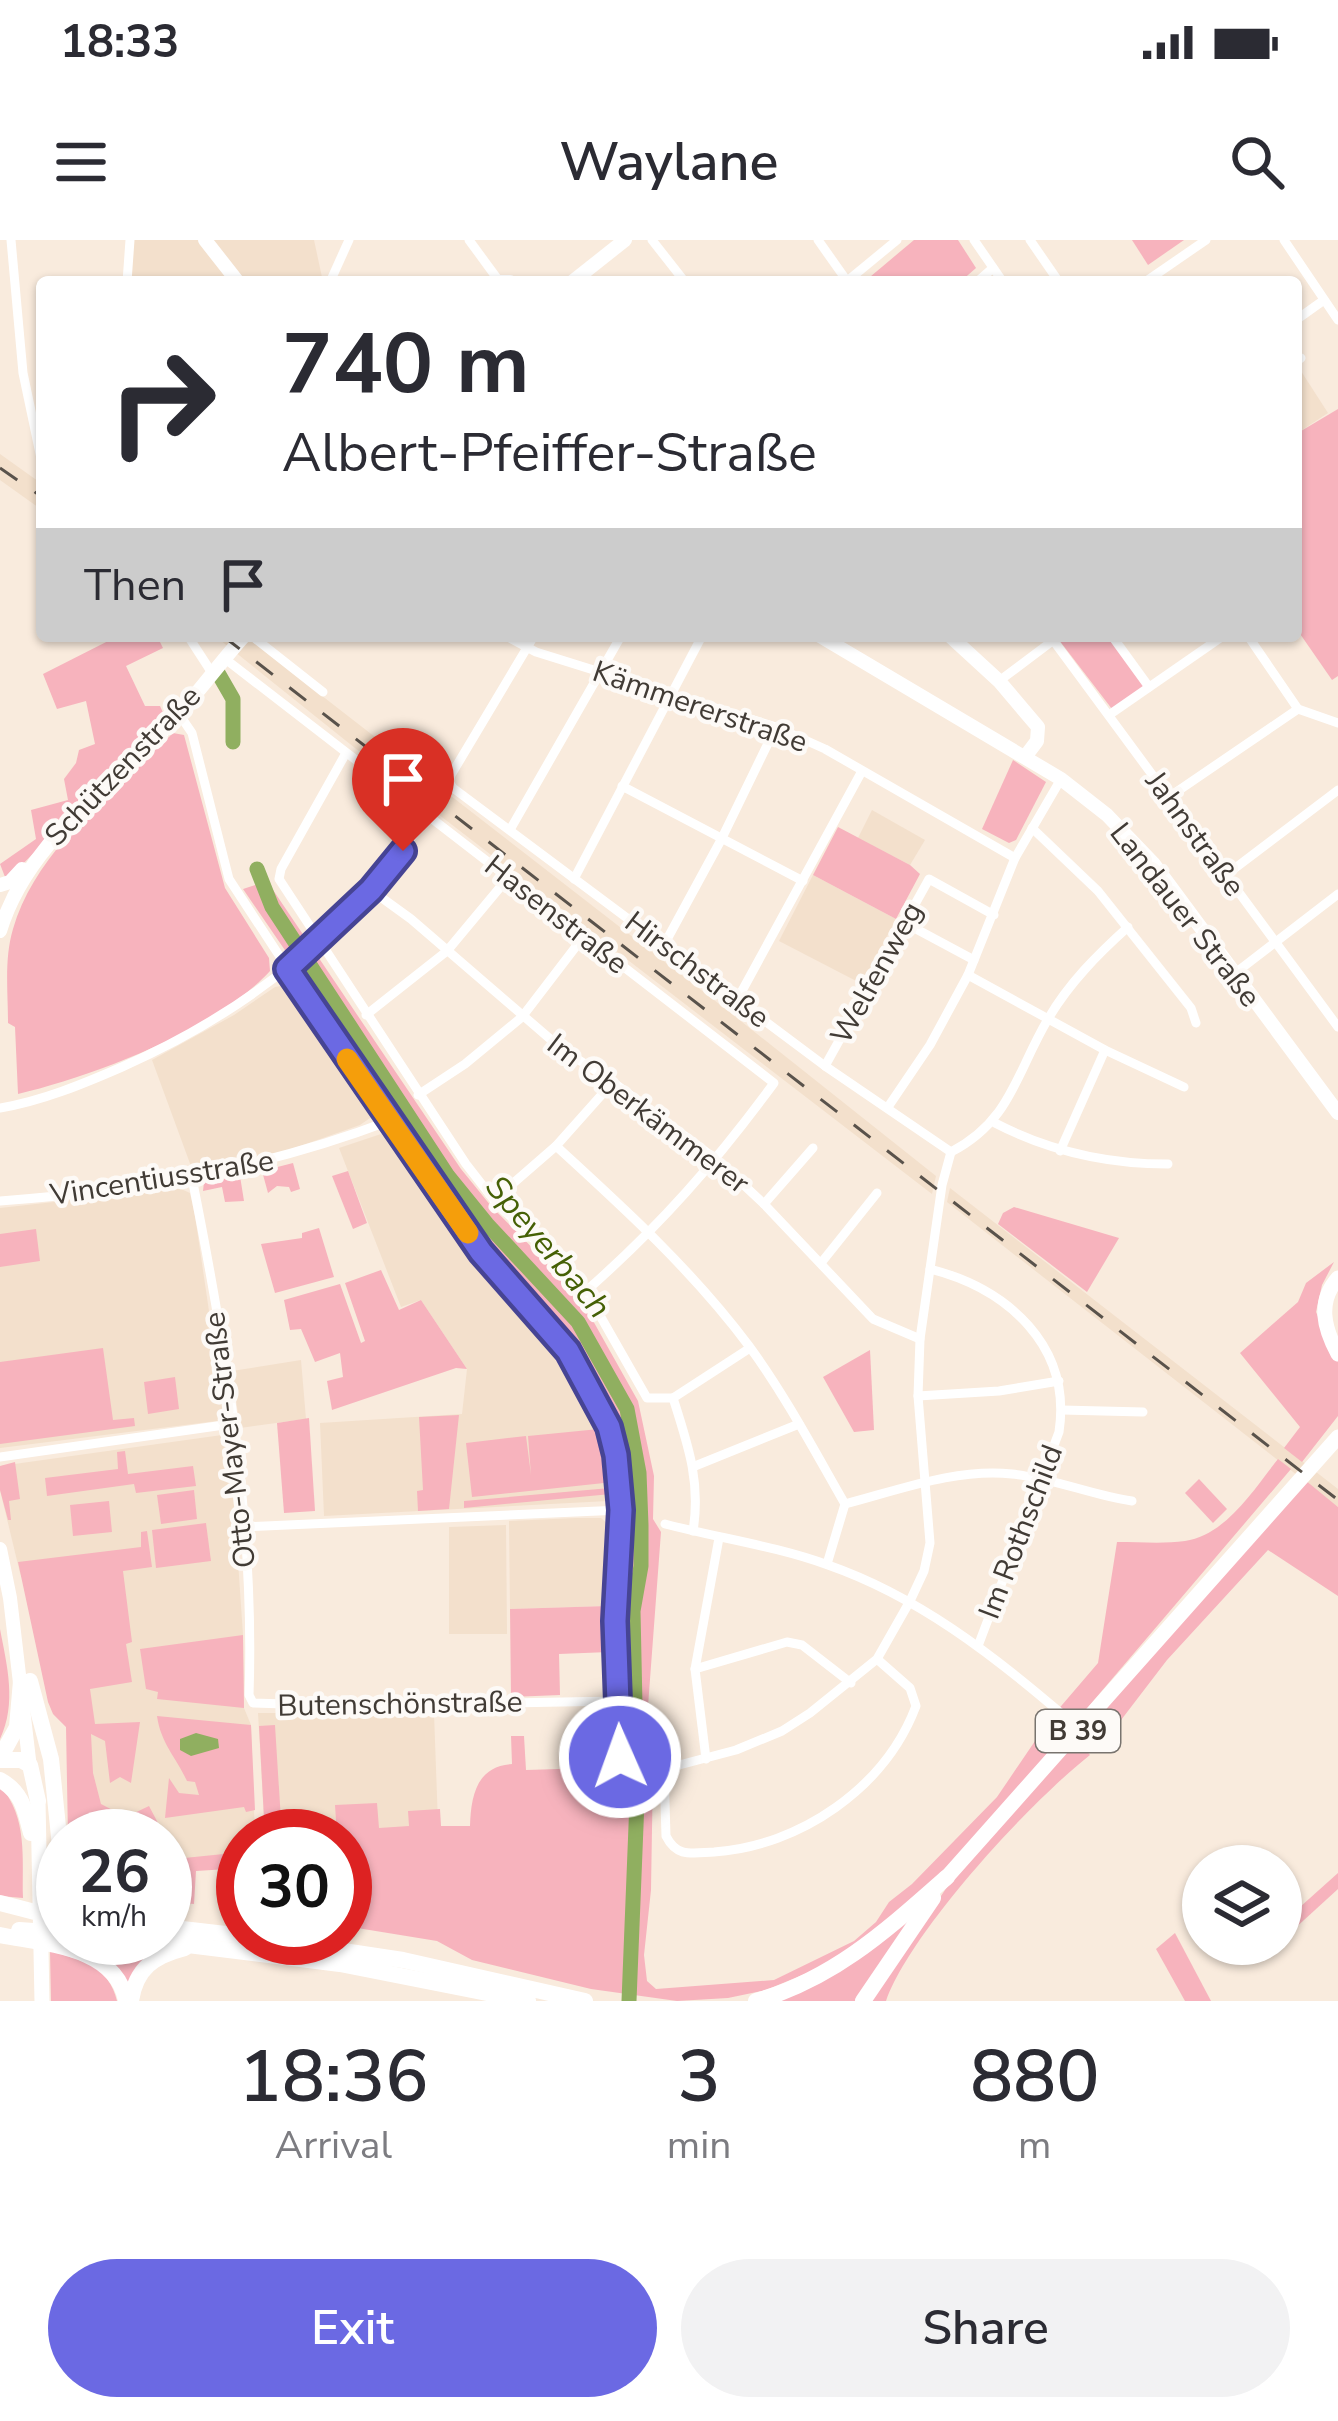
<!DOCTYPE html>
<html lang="en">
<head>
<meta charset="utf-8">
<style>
  body { margin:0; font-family:"Nunito Sans",sans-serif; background:#f2f2f3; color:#2b2b33; height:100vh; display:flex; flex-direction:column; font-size:45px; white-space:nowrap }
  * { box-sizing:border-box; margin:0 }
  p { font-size:39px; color:#7c7c81 }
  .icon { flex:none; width:66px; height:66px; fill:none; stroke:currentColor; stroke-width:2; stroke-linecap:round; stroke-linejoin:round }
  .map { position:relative; height:1761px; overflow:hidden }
  .drawer { display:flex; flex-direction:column; background:#fff; flex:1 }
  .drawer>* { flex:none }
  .top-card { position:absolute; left:36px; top:36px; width:1266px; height:366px; border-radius:12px; box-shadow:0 3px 9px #0004; background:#fff; color:#2b2b33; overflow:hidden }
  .tools { position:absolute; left:1182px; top:1605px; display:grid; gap:24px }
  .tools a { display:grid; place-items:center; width:120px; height:120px; border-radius:50%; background:#fff; box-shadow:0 3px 9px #0004; font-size:60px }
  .speed { position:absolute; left:36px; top:1569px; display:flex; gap:24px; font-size:60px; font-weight:700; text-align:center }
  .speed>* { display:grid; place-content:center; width:156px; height:156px; border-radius:50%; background:#fff; box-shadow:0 3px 9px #0004; line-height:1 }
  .speed small { font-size:30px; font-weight:400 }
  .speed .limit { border:18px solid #d22; background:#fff; color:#111 }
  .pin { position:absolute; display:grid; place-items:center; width:102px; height:102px; color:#fff; margin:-123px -51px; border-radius:50% 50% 50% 0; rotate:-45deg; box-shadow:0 0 12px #0007 }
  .pin .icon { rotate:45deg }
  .me { position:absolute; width:132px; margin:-66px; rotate:358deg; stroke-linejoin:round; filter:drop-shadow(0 0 9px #0008) }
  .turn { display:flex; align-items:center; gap:42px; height:252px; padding:0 48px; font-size:54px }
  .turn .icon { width:156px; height:156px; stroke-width:2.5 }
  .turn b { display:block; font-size:84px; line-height:102px }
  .then { display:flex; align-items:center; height:114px; padding:0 48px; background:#0003; gap:24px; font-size:45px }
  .eta { display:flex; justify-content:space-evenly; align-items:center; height:204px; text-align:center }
  .eta b { font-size:72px; font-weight:600; line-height:84px }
  .primary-button { display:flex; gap:24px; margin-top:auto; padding:24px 48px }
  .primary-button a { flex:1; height:138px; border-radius:72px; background:#6b69e3; color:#fff; font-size:48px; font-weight:600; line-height:138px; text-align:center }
  .primary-button a+a { background:#f2f2f3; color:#2b2b33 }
  .status { display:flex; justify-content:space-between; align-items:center; height:84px; padding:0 60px; background:#fff; direction:ltr }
  .status svg { height:33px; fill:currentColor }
  header { display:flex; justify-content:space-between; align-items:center; height:156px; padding:0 48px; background:#fff; font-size:54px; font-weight:600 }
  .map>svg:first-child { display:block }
</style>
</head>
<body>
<div class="status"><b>18:33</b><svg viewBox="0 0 49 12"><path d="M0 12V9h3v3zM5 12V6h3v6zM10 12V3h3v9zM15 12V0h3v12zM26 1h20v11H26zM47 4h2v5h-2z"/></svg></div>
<header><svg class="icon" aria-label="menu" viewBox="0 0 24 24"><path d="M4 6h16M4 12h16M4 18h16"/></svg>Waylane<svg class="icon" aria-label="search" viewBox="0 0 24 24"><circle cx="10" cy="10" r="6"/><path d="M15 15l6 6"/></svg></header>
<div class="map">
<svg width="1338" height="1761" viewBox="0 0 1338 1761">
  <rect width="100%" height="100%" fill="#f9ebdd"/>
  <g fill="#f3e0cc">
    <path d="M131,0H314L323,42H128Z"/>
    <path d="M1299,128L1328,173L1296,194V130Z"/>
    <path d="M0,214L42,244V270L0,240Z"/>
    <path d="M215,396H245L250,400L732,774L936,936L932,954L425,564Z"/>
    <path d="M872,570L925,600L910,625L858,598Z"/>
    <path d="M813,635L896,679L862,744L779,701Z"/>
    <path d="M287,745L354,841L373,876L360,885L283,912L192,929L152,820L234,775L275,747Z"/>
    <path d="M387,892L484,1030L578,1138L603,1195L614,1256L608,1261L324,1276L320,1183L462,1174L467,1129L421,1060L401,1067L339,908Z"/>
    <path d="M179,948L190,953L195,976L225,1180L0,1208V968Z"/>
    <path d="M950,948L1338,1249V1267L947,962Z"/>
    <path d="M301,1120L306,1179L240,1188L232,1131Z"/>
    <path d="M222,1195L230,1203L243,1395L244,1468L251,1485L255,1596H243V1620L165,1624V1596H75L69,1458L20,1333L0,1250V1226Z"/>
    <path d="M576,1278H601L612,1288L607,1366L510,1369L509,1281Z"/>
    <path d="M506,1285L507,1394H449V1287Z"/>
    <path d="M258,1473H434L438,1583L398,1608L345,1596H265Z"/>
  </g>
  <g fill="#f7b3bd">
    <path d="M914,0H958L976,28L960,42H864Z"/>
    <path d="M1132,0H1184L1148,25Z"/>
    <path d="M1338,169V436L1332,440L1296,388V194Z"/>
    <path d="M118,396H157L163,408L126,426L145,466H160L166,479L9,638L5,637L0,624L36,599L31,570L68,560L64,539L76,523L79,510L95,504L86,461L57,469L43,434Z"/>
    <path d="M1064,396H1108L1145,447L1112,469L1059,400Z"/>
    <path d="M173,493L184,495L225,648L269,718L270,731C216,790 94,836 18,854L15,787L8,783C8,752 4,719 13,689C36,609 116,549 173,493Z"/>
    <path d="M1013,520L1046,542L1016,600L1009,603L982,589Z"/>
    <path d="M838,587L910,625L920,634L896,679L813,635Z"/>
    <path d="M267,641L461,929L491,966L578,1054L638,1161L654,1236L653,1279L661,1292L648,1466L653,1529L651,1650L644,1715L647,1741L656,1749L774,1740L854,1701L876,1682L889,1662L912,1644L997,1557L1050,1479L1098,1423L1117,1302C1140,1302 1164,1304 1185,1301C1226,1295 1254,1249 1278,1219L1291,1229L985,1588L910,1664L829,1724L766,1750L728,1758L677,1761L591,1749L472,1720L437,1701L345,1686V1596H337L335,1565L377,1563L379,1588L409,1586L408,1571L440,1569L441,1586H470C471,1557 476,1526 512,1524L511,1496H524L526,1530L590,1528L591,1489L625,1488L623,1376L628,1298L620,1199L603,1161L568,1105L469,984L325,770L328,767L319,753L315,754L243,649Z"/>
    <path d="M293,923L300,949L291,952L289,947L277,946L268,953L262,931Z"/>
    <path d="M348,931L367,983L353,989L332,936Z"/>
    <path d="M240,936L244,961L225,962L222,947L203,951L204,942Z"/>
    <path d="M1014,967L1119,998L1087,1052L998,984L1003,973Z"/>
    <path d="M319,988L334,1037L275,1053L261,1004L302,998V993Z"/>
    <path d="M36,989L40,1021L0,1027V994Z"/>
    <path d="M1334,1022L1322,1045L1316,1072L1338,1121V1176L1302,1222L1284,1208L1300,1187L1240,1113L1298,1062L1306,1043Z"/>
    <path d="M381,1030L399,1070L421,1060L467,1129L456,1128L332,1170L327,1141L343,1137L340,1113L315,1122L301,1089L290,1090L284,1060L340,1044L361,1103L365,1101L345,1043Z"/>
    <path d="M103,1108L113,1180L134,1178L135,1186L0,1204V1122Z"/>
    <path d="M870,1110L874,1190L854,1192L823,1137Z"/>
    <path d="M175,1137L179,1169L148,1174L144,1142Z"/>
    <path d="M459,1175L449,1269L418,1271L417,1251L423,1250L419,1177Z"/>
    <path d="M309,1178L315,1271L284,1273L277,1183Z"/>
    <path d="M599,1189L604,1243L472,1257L466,1203L526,1196L531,1235L528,1196Z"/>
    <path d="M125,1211L128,1234L193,1226L196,1246L136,1253L134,1244L47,1256L45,1238L118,1229L117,1212Z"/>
    <path d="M15,1222L20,1259L9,1261L11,1280H8L0,1250V1226Z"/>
    <path d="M1199,1239L1227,1269L1213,1283L1185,1253Z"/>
    <path d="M1305,1240L1338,1267V1356L1268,1310L1167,1420L1105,1501L1089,1485Z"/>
    <path d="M610,1248L611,1254L464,1268V1261Z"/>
    <path d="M194,1250L197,1279L161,1284L157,1255Z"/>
    <path d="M109,1261L112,1292L73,1296L70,1265Z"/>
    <path d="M206,1283L211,1321L156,1328L152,1290Z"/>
    <path d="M147,1291L152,1327L123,1331L132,1402L126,1404L132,1442L90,1449L95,1484L140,1482L131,1543L120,1537L110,1543L105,1501L91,1494L93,1533L101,1564L126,1577L149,1566L158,1583L153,1585L154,1596H68L66,1487L53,1474L48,1462L18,1322L141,1307V1292Z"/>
    <path d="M607,1366L609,1412L559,1414L560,1455L511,1457L510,1369Z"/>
    <path d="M0,1389C7,1426 17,1463 0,1499Z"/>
    <path d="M243,1395L244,1468L157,1459L158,1452L146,1449L140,1409Z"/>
    <path d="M157,1476L251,1485L255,1570L246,1572L244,1567L165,1578L169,1538L179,1553L199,1555L195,1542L187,1541C176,1517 161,1504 157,1476Z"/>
    <path d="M275,1485L282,1596H265L259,1486Z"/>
    <path d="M1077,1500L1090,1515C1030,1562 911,1691 886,1761H871L953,1638Z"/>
    <path d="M0,1546C28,1577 22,1618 23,1658L0,1656Z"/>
    <path d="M243,1612V1628L196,1631L194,1664L165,1661V1620Z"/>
    <path d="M1338,1633V1649L1281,1701V1684Z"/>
    <path d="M911,1679L859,1761H769Z"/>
    <path d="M1175,1693L1211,1761H1185L1156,1709Z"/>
    <path d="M53,1698L169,1708L127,1747Z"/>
    <path d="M50,1711C82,1720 109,1726 117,1761H51Z"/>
  </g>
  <path fill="#90af60" d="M196,1493L218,1499L219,1508L191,1516L180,1510V1499Z"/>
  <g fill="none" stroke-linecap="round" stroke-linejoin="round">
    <g stroke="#90af60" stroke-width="15">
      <path d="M218,433L233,459V502"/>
      <path d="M257,629L272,667L448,936L487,984L578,1082L627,1169L639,1233L641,1285V1326L633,1371L637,1561L629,1761"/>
    </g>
    <g stroke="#fff" stroke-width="9">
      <path d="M11,0L23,133L42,223"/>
      <path d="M469,0L499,41"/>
      <path d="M652,0L685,42"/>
      <path d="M818,0L847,41"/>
      <path d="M974,0L1003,42"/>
      <path d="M1030,0L1059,42"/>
      <path d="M1284,0L1338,80"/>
      <path d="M127,42L130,0"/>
      <path d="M330,42L349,0"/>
      <path d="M846,42L897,0"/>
      <path d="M977,42L993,28"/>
      <path d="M1145,42L1206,0"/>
      <path d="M1296,80L1324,60"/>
      <path d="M1296,122L1301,118"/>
      <path d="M188,396L212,433"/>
      <path d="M252,396L323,452"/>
      <path d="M506,396L536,412L776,487L825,509L1015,618"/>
      <path d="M534,396L451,535L449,542L453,548L825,826L951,912"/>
      <path d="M1112,396L1149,447"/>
      <path d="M1248,396L1298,469"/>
      <path d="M1053,400L1338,787"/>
      <path d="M224,418L774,843C715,923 661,985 586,1051"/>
      <path d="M999,441L1059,396"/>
      <path d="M1298,469L1338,483"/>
      <path d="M179,474L192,493L229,639L349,822L481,1012L568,1111L609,1188L617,1215L621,1270L615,1381L621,1542"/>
      <path d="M1109,475L1223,396"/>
      <path d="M346,513L281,629L279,639L466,924L494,960L586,1051L647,1158H673"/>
      <path d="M622,546L803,641"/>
      <path d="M1169,557L1298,469"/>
      <path d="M511,588L621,396"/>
      <path d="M1032,588L1098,651L1191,768L1196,783"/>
      <path d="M1226,635L1338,550"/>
      <path d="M574,639L702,396"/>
      <path d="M371,650L411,679L563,810L609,839L717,920L764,964L873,1079L920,1099"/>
      <path d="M905,683L974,720"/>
      <path d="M665,703L721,600L776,487"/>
      <path d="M1234,734L1338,654"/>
      <path d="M968,735L1105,810L1184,847"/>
      <path d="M737,760L862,531"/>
      <path d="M366,775L447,711L507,639"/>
      <path d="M825,826L929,639L994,675"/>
      <path d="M418,855L465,824L522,777L584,696"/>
      <path d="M888,867L930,805L968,735L1015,618L1061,539"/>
      <path d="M0,868C42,861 83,844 122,827C253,769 346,691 429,574"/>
      <path d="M995,883C1049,911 1107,924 1168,924"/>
      <path d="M556,906C625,969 693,1031 749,1106C785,1155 814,1210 845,1264L827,1324"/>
      <path d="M1060,911L1105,810"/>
      <path d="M951,912C1011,881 1016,833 1048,779C1069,743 1098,714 1128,687"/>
      <path d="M192,938C226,1108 255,1282 249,1455L253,1463L346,1466L618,1461"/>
      <path d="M494,960L556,906L613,842"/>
      <path d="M0,961C135,951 263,929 389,881"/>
      <path d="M764,964L813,908"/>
      <path d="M821,1023L877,953"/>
      <path d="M930,1029C1008,1049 1072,1106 1059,1192L978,1406"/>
      <path d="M918,1156L999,1151L1059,1141"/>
      <path d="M673,1158C688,1205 701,1242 693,1291"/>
      <path d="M673,1158L750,1108"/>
      <path d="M1062,1170L1143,1172"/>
      <path d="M0,1217L231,1184"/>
      <path d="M695,1226L799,1184"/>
      <path d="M845,1264C899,1250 956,1228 1012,1234C1053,1238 1091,1255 1132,1261"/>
      <path d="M665,1284C718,1298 776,1306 828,1325C917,1356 992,1414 1063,1475"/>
      <path d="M242,1287L621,1270"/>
      <path d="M877,1419L910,1448L916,1466C885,1548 800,1606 714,1612C692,1613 677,1618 666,1596L664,1529L736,1510L782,1491L810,1473L877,1419L910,1361L924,1331L930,1303L918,1156L920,1099L942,945L951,912"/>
      <path d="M695,1429L787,1402L802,1405L851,1443"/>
      <path d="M706,1519L695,1429L719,1298"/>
    </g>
    <g stroke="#fff" stroke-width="14">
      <path d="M205,0L238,42"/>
      <path d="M495,42H510"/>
      <path d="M572,42L625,0"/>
      <path d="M820,396L1061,539L1107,575L1153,623L1338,873"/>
      <path d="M950,396L999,441L1038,487L1037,501L1025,517"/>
      <path d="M0,645L10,642L22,629"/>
      <path d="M0,691C26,605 104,552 165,489C193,460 217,426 244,396"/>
      <path d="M0,1309L10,1358L30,1528"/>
    </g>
    <g stroke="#fff" stroke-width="15">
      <path d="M1338,1038C1317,1062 1324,1088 1338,1114"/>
      <path d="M38,1561L42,1761"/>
      <path d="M947,1637L1338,1197"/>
    </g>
    <g stroke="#fff" stroke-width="16">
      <path d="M30,1441L51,1519L63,1635"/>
      <path d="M0,1518L17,1487L21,1441"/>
      <path d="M0,1520H21L30,1525L38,1561"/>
      <path d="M0,1540C22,1552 25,1570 31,1593"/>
      <path d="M0,1663L62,1679"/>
      <path d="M165,1687L243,1696"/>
      <path d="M19,1690L63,1693"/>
      <path d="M0,1695C44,1704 116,1706 126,1761"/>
      <path d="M131,1698L340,1724L528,1761"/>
      <path d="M257,1698L403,1720L585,1761"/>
      <path d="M131,1761C136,1728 154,1716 185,1708"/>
      <path d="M756,1761C834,1739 888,1689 947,1637"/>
      <path d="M863,1761L933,1658"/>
    </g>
    <g stroke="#59524b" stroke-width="3" stroke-dasharray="21 21" stroke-linecap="butt">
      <path d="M0,228L42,257"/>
      <path d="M223,396L1338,1260"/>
    </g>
  </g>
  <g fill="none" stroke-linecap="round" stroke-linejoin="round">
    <g stroke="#464494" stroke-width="30">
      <path id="route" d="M403,611L371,650L287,729L481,1012L568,1111L609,1187L616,1215L621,1270L615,1381L620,1517"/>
    </g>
    <use href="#route" stroke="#6b69e3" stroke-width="21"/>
    <path stroke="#f59e0b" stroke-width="21" d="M347,819L468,993"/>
  </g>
  <g text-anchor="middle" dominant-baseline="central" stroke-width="9" stroke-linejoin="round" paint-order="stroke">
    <rect fill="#fdfaf7" stroke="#79746f" stroke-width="3" x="1036" y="1470" width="84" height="42" rx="9"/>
    <g font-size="27" font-weight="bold" fill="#413b35">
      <text x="1078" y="1491">B 39</text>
    </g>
    <g font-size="30" fill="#413b35" stroke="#fdfaf7">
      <text transform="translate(700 467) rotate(19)">Kämmererstraße</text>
      <text transform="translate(123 526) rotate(-46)">Schützenstraße</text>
      <text transform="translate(1195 594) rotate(54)">Jahnstraße</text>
      <text transform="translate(556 675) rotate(38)">Hasenstraße</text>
      <text transform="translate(1185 675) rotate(52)">Landauer Straße</text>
      <text transform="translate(697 730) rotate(37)">Hirschstraße</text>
      <text transform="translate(877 733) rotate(-61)">Welfenweg</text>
      <text transform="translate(648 874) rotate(37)">Im Oberkämmerer</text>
      <text transform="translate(162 938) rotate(-9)">Vincentiusstraße</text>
      <text transform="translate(230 1200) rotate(-97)">Otto-Mayer-Straße</text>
      <text transform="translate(1021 1292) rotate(-69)">Im Rothschild</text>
      <text transform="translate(400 1464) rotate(-1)">Butenschönstraße</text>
    </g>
    <g font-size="33" font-style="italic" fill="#456005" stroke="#fdfaf7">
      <text transform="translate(548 1007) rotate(50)">Speyerbach</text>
    </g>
  </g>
</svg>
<div class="tools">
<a><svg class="icon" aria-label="layers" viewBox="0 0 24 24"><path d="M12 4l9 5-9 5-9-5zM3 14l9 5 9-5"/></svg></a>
</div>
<div class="speed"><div>26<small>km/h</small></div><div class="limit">30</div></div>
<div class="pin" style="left:403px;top:611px;background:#d93025"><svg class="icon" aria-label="arrive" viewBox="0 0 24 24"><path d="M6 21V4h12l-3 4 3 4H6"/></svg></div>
<svg class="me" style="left:620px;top:1517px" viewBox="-20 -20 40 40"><circle r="17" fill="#6b69e3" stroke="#fff" stroke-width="3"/><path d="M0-11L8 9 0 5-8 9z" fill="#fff"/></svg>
<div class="top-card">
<div class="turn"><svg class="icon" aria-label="right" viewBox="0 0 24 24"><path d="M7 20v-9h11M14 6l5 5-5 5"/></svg><div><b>740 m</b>Albert-Pfeiffer-Straße</div></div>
<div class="then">Then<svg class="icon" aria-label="arrive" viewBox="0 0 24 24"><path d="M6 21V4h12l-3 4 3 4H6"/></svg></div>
</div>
</div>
<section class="drawer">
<div class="eta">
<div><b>18:36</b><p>Arrival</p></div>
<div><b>3</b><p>min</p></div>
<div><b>880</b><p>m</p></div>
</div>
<div class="primary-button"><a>Exit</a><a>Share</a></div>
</section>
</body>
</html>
